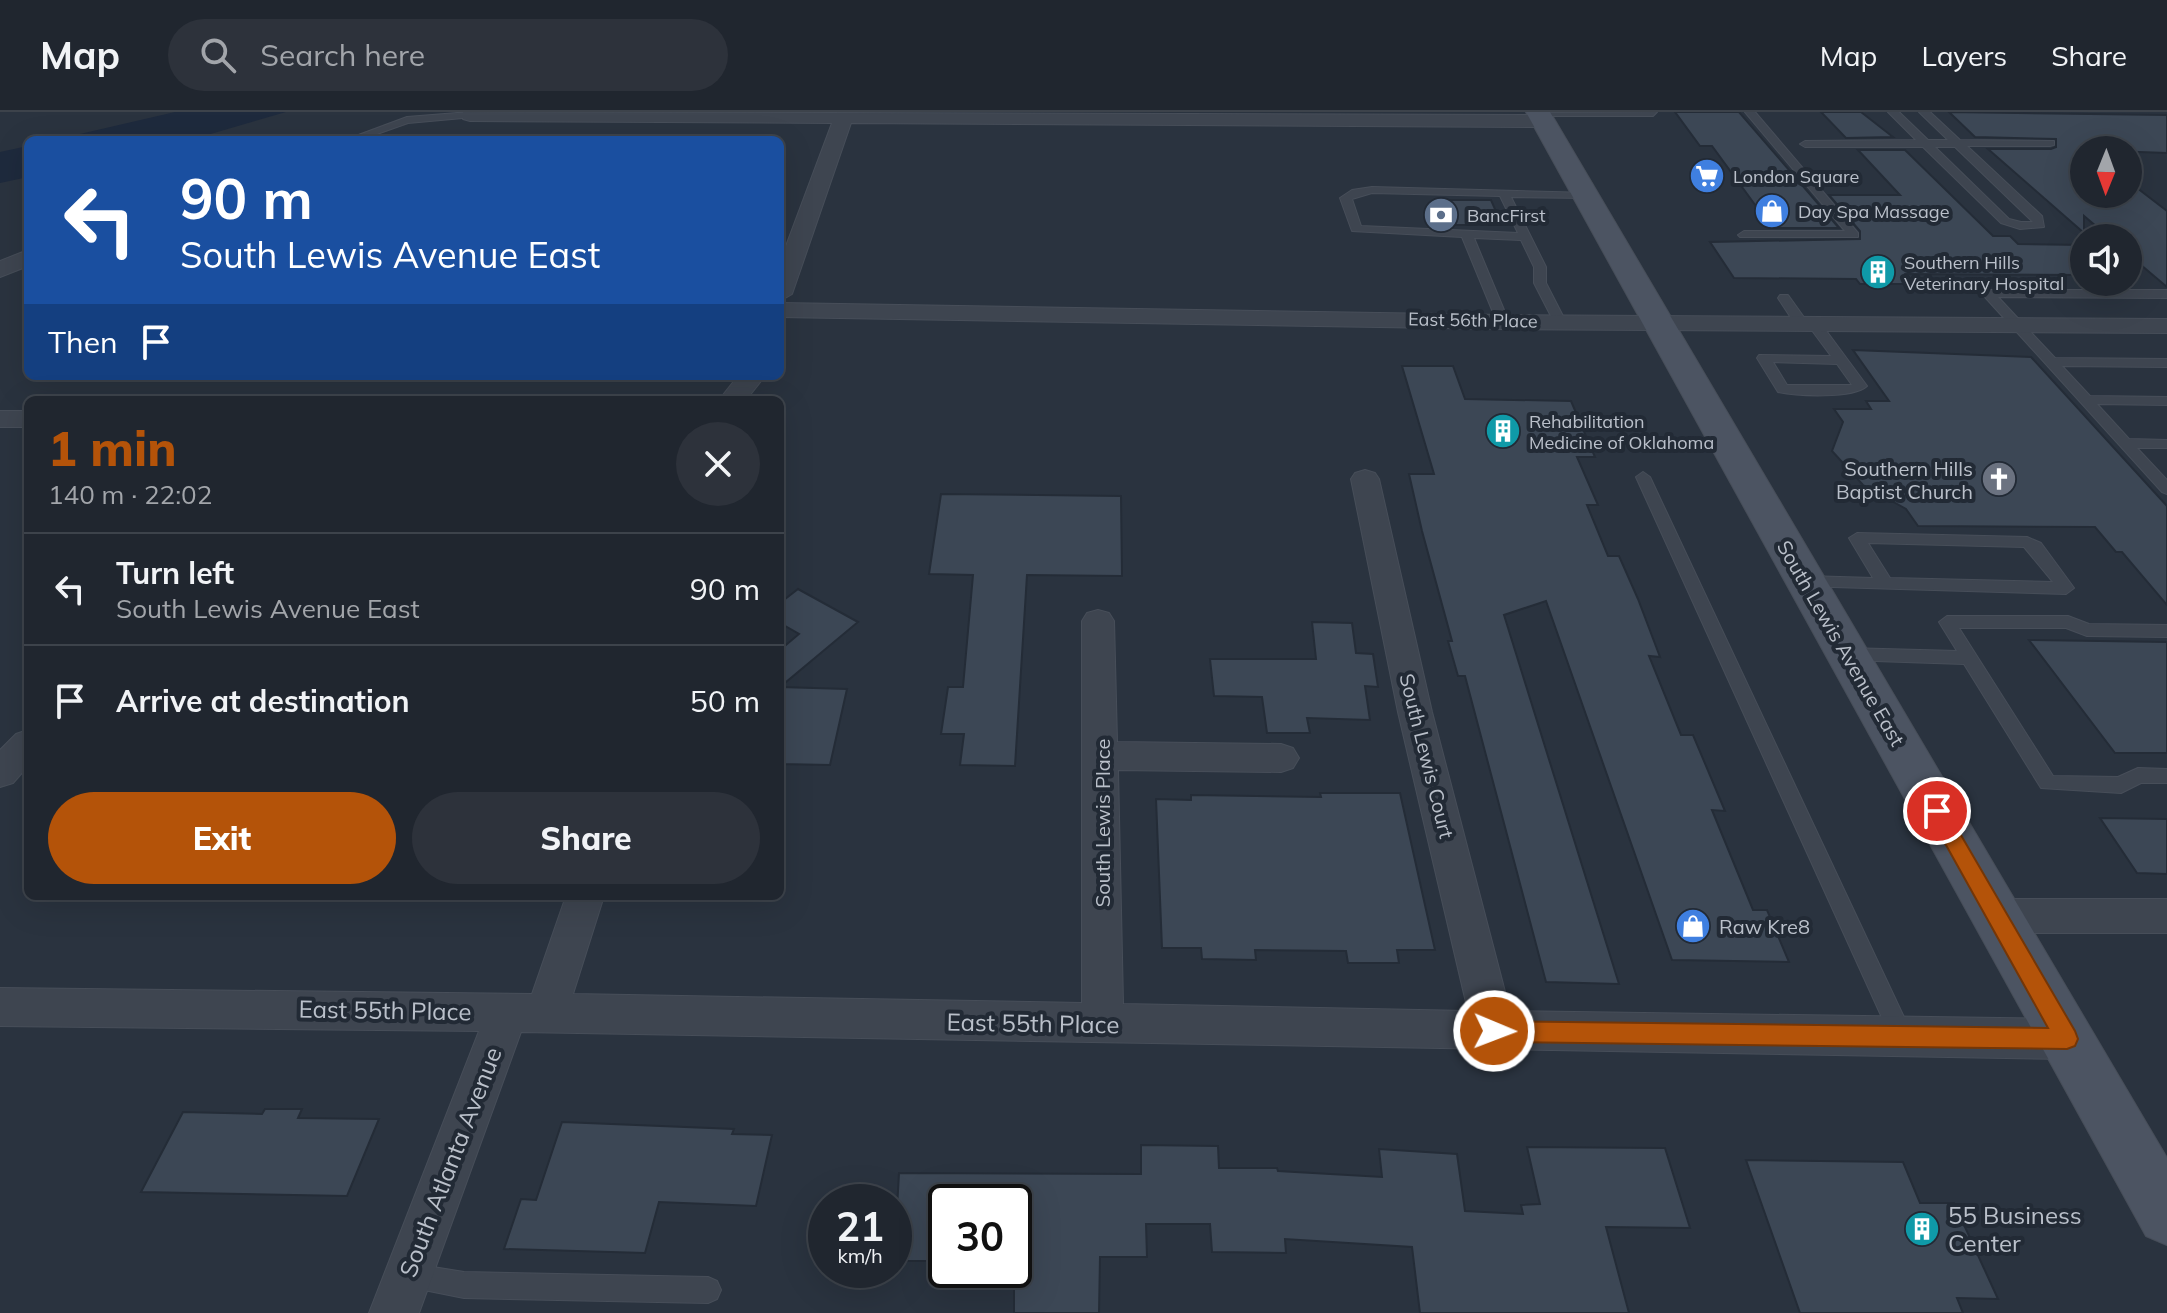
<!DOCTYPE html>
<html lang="en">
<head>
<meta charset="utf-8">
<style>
  body { margin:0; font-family:Mulish,sans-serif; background:#2d323b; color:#f1f3f6; height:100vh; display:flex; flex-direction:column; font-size:30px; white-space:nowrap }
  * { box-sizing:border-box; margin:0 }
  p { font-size:26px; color:#a2a5aa }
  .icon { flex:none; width:44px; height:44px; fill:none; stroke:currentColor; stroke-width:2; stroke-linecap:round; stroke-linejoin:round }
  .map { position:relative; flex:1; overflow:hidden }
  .panel { position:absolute; left:24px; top:284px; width:760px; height:504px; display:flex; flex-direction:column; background:#20262f; border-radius:12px; box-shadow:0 8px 32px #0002,0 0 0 2px #3d434b }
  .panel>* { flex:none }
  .top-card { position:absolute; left:24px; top:24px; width:760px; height:244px; border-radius:12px; box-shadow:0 8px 32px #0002,0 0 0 2px #3d434b; background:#1a4fa0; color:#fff; overflow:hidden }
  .needle { width:52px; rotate:181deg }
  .controls { position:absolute; left:2070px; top:24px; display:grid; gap:16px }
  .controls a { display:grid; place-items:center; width:72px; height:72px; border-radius:50%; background:#20262f; box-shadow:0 8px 32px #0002,0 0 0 2px #3d434b; font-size:40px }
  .speed { position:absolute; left:808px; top:1072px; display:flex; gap:16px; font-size:40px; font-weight:700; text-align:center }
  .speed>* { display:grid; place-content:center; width:104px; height:104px; border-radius:50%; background:#20262f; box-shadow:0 8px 32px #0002,0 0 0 2px #3d434b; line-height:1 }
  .speed small { font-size:20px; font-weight:400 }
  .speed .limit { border:4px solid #111; border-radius:12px; background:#fff; color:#111 }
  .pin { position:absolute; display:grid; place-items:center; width:68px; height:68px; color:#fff; margin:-34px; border:4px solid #fff; border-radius:50%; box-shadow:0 2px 8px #0007 }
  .me { position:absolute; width:88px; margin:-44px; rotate:91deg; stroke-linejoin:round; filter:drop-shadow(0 0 6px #0008) }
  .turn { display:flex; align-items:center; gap:28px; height:168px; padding:0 24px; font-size:36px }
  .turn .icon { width:104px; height:104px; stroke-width:2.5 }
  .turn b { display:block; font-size:56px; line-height:68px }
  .then { display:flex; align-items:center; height:76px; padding:0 24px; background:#0003; gap:16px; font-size:30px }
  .round { display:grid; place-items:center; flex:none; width:84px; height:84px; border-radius:42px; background:#2d323b }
  .overview { display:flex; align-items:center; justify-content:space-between; height:136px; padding:0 24px }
  h1 { font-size:48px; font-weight:800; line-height:60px; color:#b45309 }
  .action { display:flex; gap:16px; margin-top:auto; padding:16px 24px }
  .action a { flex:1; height:92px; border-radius:48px; background:#b45309; color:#fff; font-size:32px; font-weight:800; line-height:92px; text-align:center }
  .action a+a { background:#2d323b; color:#f1f3f6 }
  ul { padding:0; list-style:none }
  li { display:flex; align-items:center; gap:24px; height:112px; padding:0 24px; border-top:2px solid #3d434b }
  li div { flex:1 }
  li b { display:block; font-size:30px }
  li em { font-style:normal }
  header { display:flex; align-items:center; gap:48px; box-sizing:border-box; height:112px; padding:0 40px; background:#20262f; border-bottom:2px solid #3d434b }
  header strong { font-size:38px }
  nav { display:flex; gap:44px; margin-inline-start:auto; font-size:28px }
  .search { width:560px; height:72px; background:#2d323b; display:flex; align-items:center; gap:20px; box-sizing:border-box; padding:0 28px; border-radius:44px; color:#a2a5aa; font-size:30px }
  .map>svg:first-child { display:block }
</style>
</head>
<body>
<header>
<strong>Map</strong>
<div class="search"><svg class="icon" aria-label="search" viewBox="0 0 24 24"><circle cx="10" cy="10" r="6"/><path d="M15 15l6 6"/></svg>Search here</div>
<nav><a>Map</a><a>Layers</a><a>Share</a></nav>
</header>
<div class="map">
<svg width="2167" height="1201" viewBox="0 0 2167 1201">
  <rect width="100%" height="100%" fill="#2a333f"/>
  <g fill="#1e2a3d">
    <path d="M175,0H286L190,28H54Z"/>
    <path d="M28,34V65L0,71V40Z"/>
  </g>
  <g fill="#3c4755" stroke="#242c37" stroke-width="2">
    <path d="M1675,0H1739L1839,116H1772L1712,34H1700Z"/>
    <path d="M1821,0H1861L1893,25L1846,26Z"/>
    <path d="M1949,0L2167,3V41L2084,38V82H2128V69L2167,99V175L2128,142V126H2110L2084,104V121L1988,37H2051L2056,35V27L1975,25Z"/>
    <path d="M1858,38H1905L1993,124H2010L2018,132L2084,133V163L1906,162L1916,172H1860L1856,167L1734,166L1710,130L1860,127V119L1829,83H1900Z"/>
    <path d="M1445,88H1491L1502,113H1455Z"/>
    <path d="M1853,238L2031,245L2167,394V493L2122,440H2116L2095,415L1918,414L1906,397L1863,373L1832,339L1843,310L1834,297H1871L1866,289H1889Z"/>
    <path d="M1402,254H1453L1465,287L1571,289L1595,345H1577L1598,393H1587L1608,444H1619L1638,487L1660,545L1649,544L1681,623H1693L1725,699L1712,698L1753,798H1767L1789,850L1672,848L1546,489L1504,503L1619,872L1546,870L1465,564H1458L1448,529H1452L1422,419L1409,362H1434Z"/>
    <path d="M941,382L1121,384L1122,464L1027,463L1015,654L960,653L964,622H941L948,575H963L973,463L929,462Z"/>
    <path d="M798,477L858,510L780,575V538L799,522L780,511V491Z"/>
    <path d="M1312,510L1352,511L1356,541L1373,542L1378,575L1365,574L1370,608L1307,606L1310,621H1267L1262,585L1214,584L1210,547H1316Z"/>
    <path d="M2029,528L2167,530V641H2115Z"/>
    <path d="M780,575L847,577L830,653L780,652Z"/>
    <path d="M1320,681H1400L1435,838H1397L1399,851H1348L1346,839L1255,838L1256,848L1202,847L1201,836H1162L1156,687L1191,688V683L1321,685Z"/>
    <path d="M2100,706L2167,707V762L2137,761Z"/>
    <path d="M265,997H302L298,1006L379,1007L347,1084L141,1080L183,1000L262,1002Z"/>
    <path d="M562,1010L734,1017L732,1022L772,1023L756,1094L659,1090L645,1141L504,1137L521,1087L536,1088Z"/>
    <path d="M1141,1033L1218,1034L1219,1056H1277L1278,1059L1382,1065L1379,1037L1457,1042L1465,1099L1523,1102L1521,1093L1540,1092L1527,1035L1665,1036L1690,1116L1606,1115L1629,1201H1420L1412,1135L1285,1127L1286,1141L1212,1140L1210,1112H1146L1147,1145H1100L1099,1201H1014V1090H946V1149H894L899,1061L1141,1062Z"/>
    <path d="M1746,1048L1903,1050L1920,1091H1954L1998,1187L1957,1186L1963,1201H1800Z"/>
  </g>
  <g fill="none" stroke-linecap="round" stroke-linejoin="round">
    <g stroke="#474e59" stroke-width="2">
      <g id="service">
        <path d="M470,0L475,3L474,5L408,11L360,28H345L407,5Z"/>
        <path d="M1657,0L1653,4H1539L1534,1Z"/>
        <path d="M1745,0H1755L1858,121V125H1740L1738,123L1744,119H1845Z"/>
        <path d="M1888,0H1899L1928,28H1948L1919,0H1930L1960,28L2054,29V33L2050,34H1967L2042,104L2044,115L2020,117L2001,111L1923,35H1805L1800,32L1805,29L1916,28ZM1935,35H1955L2033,110H2021L2009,107Z"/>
        <path d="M1372,75L1591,81V85L1587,86L1511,85L1546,155V171L1566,210L1565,213L1554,210L1534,171V155L1521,128L1474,126L1509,210L1503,214L1497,210L1462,125L1352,119L1340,86L1352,78ZM1372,81L1500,84L1518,121L1361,114L1352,87Z"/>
        <path d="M1984,178H2167V186L1998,185L2055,246L2167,247V255L2062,254L2090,284L2167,285V293L2097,292L2129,327L2167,328V336H2137L2167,368V382L2162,380L1984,184Z"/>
        <path d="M1780,183H1788L1808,211L1819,209L1867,274C1853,287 1797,284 1778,280L1757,246L1759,243L1831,244L1808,213L1797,215L1778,186ZM1773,250L1837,252L1852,273H1787Z"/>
        <path d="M1643,360L1650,365L1910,918L1913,925L1910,932L1902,935L1894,932L1636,365Z"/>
        <path d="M1857,421L2027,425L2041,431L2074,476L2066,482L1800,474L1798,470L1806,464L1873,466L1849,426ZM1868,431L2024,435L2053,470L1890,466Z"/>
        <path d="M1947,504H2068L2089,512L2167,513V525L2087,524L2066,516H1959L2053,664L2118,665L2138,656L2167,657V671H2141L2121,681L2041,676L1964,552L1846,548L1837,542L1846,536L1957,539L1939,510Z"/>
        <path d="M408,1151L464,1160L708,1165L717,1169L721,1178L717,1187L708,1191L464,1186L399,1173L395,1164L399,1155Z"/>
      </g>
    </g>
    <g stroke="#474e59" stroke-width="2">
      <g id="minor">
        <path d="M463,0L1543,3L1553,9L1543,15L851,11L792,182L780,189V150L832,11L470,9L463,7Z"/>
        <path d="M28,138V154L0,165V149Z"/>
        <path d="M780,191L1503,203L2167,207V221L1503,217L780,205Z"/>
        <path d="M738,264H765L746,288H719Z"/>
        <rect x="0" y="299" width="28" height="16"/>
        <path d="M1365,358L1375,361L1379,367L1432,600L1510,899L2067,907L2082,913L2088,927L2082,941L2067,947L521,920L419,1201H369L479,919L0,914V876L532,882L566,784H604L573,882L1082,891V509L1087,501L1098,498L1109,501L1114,509L1117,630L1281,632L1293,636L1299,646L1293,656L1281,660L1118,658L1123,892L1468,899L1398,600L1351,367L1355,361Z"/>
        <path d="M28,618V654L13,671L0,675V638L16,622Z"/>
        <path d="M1998,787H2167V821H1998L1984,816L1978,804L1984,792Z"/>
      </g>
    </g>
    <g stroke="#474e59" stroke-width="2">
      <path id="secondary" d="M1526,0H1550L2167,1046V1133L2146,1124Z"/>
    </g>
    <use href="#service" fill="#3e4550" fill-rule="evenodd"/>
    <use href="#minor" fill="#3e4550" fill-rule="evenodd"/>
    <use href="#secondary" fill="#4c5462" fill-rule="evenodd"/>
  </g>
  <path fill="#b45309" stroke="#753606" stroke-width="2" d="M1937,691L1944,694L2075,919L2078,927L2075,934L2067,937L1494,930L1486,927L1483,919L1486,912L1494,909L2048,916L1927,699Z"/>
  <defs>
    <g id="supermarket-disc" transform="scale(1.8)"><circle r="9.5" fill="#3f7fe0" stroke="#222a35"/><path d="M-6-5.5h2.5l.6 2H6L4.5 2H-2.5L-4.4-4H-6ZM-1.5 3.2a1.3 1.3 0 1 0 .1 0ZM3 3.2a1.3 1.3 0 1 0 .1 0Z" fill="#fff"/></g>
    <g id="shop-disc" transform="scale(1.8)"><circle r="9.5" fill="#3f7fe0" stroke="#222a35"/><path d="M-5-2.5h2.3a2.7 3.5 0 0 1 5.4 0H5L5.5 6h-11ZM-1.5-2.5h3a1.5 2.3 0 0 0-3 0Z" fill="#fff"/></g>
    <g id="bank-disc" transform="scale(1.8)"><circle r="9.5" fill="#5c6f8a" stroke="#222a35"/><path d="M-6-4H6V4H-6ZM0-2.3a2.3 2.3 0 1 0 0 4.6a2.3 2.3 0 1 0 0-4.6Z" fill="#fff"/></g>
    <g id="building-disc" transform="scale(1.8)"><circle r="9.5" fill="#0f9aa8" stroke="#222a35"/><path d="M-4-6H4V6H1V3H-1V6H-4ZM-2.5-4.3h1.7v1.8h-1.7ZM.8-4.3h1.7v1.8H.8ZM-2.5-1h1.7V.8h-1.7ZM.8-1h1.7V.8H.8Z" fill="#fff"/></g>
    <g id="church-disc" transform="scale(1.8)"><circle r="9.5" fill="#6b7280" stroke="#222a35"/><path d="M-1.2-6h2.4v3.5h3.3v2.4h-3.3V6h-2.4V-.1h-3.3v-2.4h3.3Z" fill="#fff"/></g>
  </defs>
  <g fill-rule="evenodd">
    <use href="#supermarket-disc" x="1707" y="64"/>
    <use href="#shop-disc" x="1772" y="99"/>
    <use href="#bank-disc" x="1441" y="103"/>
    <use href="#building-disc" x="1878" y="160"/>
    <use href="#building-disc" x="1503" y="319"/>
    <use href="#church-disc" x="1999" y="367"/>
    <use href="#shop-disc" x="1693" y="814"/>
    <use href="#building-disc" x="1922" y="1117"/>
  </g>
  <g text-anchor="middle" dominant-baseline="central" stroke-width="8" stroke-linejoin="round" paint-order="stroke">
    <g font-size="18" fill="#bac0ca" stroke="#222a35" text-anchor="start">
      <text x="1733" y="64">London Square</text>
      <text x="1798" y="99">Day Spa Massage</text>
      <text x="1467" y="103">BancFirst</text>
      <text x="1904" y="150">Southern Hills<tspan x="1904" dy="21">Veterinary Hospital</tspan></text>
      <text x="1529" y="309">Rehabilitation<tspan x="1529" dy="21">Medicine of Oklahoma</tspan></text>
    </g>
    <g font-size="18" fill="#bac0ca" stroke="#222a35">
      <text transform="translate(1473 208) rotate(1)">East 56th Place</text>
    </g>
    <g font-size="20" fill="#bac0ca" stroke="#222a35" text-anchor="end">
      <text x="1973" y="356">Southern Hills<tspan x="1973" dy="23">Baptist Church</tspan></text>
      <text x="1719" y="814" text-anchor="start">Raw Kre8</text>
    </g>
    <g font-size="20" fill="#bac0ca" stroke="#222a35">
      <text transform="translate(1841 531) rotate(60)">South Lewis Avenue East</text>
      <text transform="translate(1427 644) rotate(76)">South Lewis Court</text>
      <text transform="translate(1102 711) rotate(-90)">South Lewis Place</text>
    </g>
    <g font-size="24" fill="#bac0ca" stroke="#222a35">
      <text transform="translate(385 898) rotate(1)">East 55th Place</text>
      <text transform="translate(1033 911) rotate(1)">East 55th Place</text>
      <text transform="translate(450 1050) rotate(-69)">South Atlanta Avenue</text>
    </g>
    <g font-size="24" fill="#bac0ca" stroke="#222a35" text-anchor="start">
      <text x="1948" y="1103">55 Business<tspan x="1948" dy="28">Center</tspan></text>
    </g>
  </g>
</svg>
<div class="controls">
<a><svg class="needle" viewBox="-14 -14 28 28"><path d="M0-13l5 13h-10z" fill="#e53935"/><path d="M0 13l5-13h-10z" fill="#a2a5aa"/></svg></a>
<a><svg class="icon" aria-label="sound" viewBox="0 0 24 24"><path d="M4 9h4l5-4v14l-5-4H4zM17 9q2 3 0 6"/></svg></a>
</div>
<div class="speed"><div>21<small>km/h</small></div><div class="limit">30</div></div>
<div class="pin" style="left:1937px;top:699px;background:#d93025"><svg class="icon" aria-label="arrive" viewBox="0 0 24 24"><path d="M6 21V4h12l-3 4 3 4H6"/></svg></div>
<svg class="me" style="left:1494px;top:919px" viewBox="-20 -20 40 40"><circle r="17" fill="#b45309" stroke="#fff" stroke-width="3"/><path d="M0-11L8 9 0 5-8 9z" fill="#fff"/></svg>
<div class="top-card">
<div class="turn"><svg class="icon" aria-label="left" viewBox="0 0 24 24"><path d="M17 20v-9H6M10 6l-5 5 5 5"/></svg><div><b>90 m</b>South Lewis Avenue East</div></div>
<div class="then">Then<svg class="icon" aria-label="arrive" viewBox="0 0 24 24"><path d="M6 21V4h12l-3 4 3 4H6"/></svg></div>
</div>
<section class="panel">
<div class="overview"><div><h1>1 min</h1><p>140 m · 22:02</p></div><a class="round"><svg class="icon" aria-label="close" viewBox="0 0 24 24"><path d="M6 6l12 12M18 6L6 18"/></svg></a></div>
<ul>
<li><svg class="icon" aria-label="left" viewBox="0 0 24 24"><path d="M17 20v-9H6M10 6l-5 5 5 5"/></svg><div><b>Turn left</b><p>South Lewis Avenue East</p></div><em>90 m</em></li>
<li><svg class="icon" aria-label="arrive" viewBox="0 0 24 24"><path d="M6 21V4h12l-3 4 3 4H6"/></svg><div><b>Arrive at destination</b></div><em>50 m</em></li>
</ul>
<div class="action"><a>Exit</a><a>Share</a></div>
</section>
</div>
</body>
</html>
